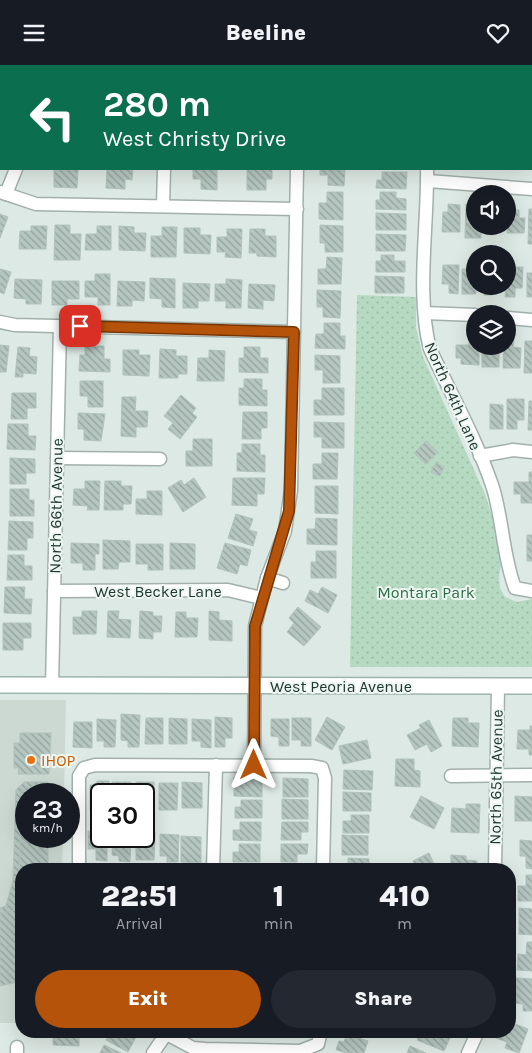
<!DOCTYPE html>
<html lang="en">
<head>
<meta charset="utf-8">
<style>
  body { margin:0; font-family:Karla,sans-serif; background:#242831; color:#f1f3f6; height:100vh; display:flex; flex-direction:column; font-size:19px; white-space:nowrap }
  * { box-sizing:border-box; margin:0 }
  p { font-size:16px; color:#9ea1a6 }
  .icon { flex:none; width:28px; height:28px; fill:none; stroke:currentColor; stroke-width:2; stroke-linecap:round; stroke-linejoin:round }
  .map { position:relative; flex:1; overflow:hidden }
  .side { position:absolute; left:15px; top:798px; width:501px; height:175px; display:flex; flex-direction:column; background:#171b24; border-radius:20px; box-shadow:0 5px 20px #0002 }
  .side>* { flex:none }
  .hud { position:absolute; left:0px; top:0px; width:532px; height:105px; box-shadow:0 5px 20px #0002; background:#0b6e4f; color:#fff; overflow:hidden }
  .controls { position:absolute; left:466px; top:120px; display:grid; gap:10px }
  .controls a { display:grid; place-items:center; width:50px; height:50px; border-radius:50%; background:#171b24; box-shadow:0 5px 20px #0002; font-size:25px }
  .speed { position:absolute; left:15px; top:718px; display:flex; gap:10px; font-size:25px; font-weight:700; text-align:center }
  .speed>* { display:grid; place-content:center; width:65px; height:65px; border-radius:50%; background:#171b24; box-shadow:0 5px 20px #0002; line-height:1 }
  .speed small { font-size:12px; font-weight:400 }
  .speed .limit { border:2px solid #111; border-radius:8px; background:#fff; color:#111 }
  .pin { position:absolute; display:grid; place-items:center; width:42px; height:42px; color:#fff; margin:-21px; border-radius:10px; box-shadow:0 2px 8px #0006 }
  .me { position:absolute; width:55px; margin:-28px; rotate:0deg; stroke-linejoin:round; filter:drop-shadow(0 0 4px #0008) }
  .turn { display:flex; align-items:center; gap:18px; height:105px; padding:0 20px; font-size:22px }
  .turn .icon { width:65px; height:65px; stroke-width:2.5 }
  .turn b { display:block; font-size:35px; line-height:42px }
  .eta { display:flex; justify-content:space-evenly; align-items:center; height:85px; text-align:center }
  .eta b { font-size:30px; font-weight:800; line-height:35px }
  .cta { display:flex; gap:10px; margin-top:auto; padding:10px 20px }
  .cta a { flex:1; height:58px; border-radius:30px; background:#b45309; color:#fff; font-size:20px; font-weight:800; line-height:58px; text-align:center }
  .cta a+a { background:#242831; color:#f1f3f6 }
  header { display:flex; justify-content:space-between; align-items:center; height:65px; padding:0 20px; background:#171b24; font-size:22px; font-weight:800 }
  .map>svg:first-child { display:block }
</style>
</head>
<body>
<header><svg class="icon" aria-label="menu" viewBox="0 0 24 24"><path d="M4 6h16M4 12h16M4 18h16"/></svg>Beeline<svg class="icon" aria-label="heart" viewBox="0 0 24 24"><path d="M12 20l-8-8c-3-5 5-10 8-4 3-6 11-1 8 4z"/></svg></header>
<div class="map">
<svg width="532" height="988" viewBox="0 0 532 988">
  <defs>
    <pattern id="park-dots" width="8" height="8" patternUnits="userSpaceOnUse" patternTransform="scale(1.25)"><rect width="8" height="8" fill="#b6dac1"/><path d="M2 2h.1M6 6h.1" fill="none" stroke="#9cbca6" stroke-width="1.8" stroke-linecap="round"/></pattern>
    <pattern id="building-back-hatch" width="6" height="6" patternUnits="userSpaceOnUse" patternTransform="scale(1.25)"><rect width="6" height="6" fill="#b6c6c0"/><path d="M-1 5l2 2M0 0l6 6M5-1l2 2" fill="none" stroke="#94a29d"/></pattern>
  </defs>
  <rect width="100%" height="100%" fill="#dde9e4"/>
  <path fill="#ccd9d3" d="M0,635H66L64,729H26V771H63L62,804H21V958H0Z"/>
  <path fill="url(#park-dots)" d="M357,230L416,232V263L423,292L485,429L495,461L501,499L499,512L500,523L505,532L517,537L532,534V602H350Z"/>
  <g fill="url(#building-back-hatch)" stroke="#b0c2bb">
    <path d="M54,104H78L77,123L54,122Z"/>
    <path d="M107,104H133L132,115L125,114V124L106,123Z"/>
    <path d="M193,104H217V125L201,124V114H193Z"/>
    <path d="M247,104H272V114H266V125H247Z"/>
    <path d="M320,104H345L344,121L328,120V110H320Z"/>
    <path d="M382,107H407L406,124L376,123L377,115H382Z"/>
    <path d="M327,127H343V155L319,154V138H327Z"/>
    <path d="M380,127H396V133L406,134V145L376,144V135H380Z"/>
    <path d="M448,139L460,140V167H442L443,147H448Z"/>
    <path d="M466,139H475V161H481V173H465Z"/>
    <path d="M529,144H532V179H528Z"/>
    <path d="M508,145H519V153H525L524,168H507Z"/>
    <path d="M376,148L406,149V165H376Z"/>
    <path d="M0,149L8,152L0,173Z"/>
    <path d="M55,160H70V169H81L80,195H54Z"/>
    <path d="M320,160L343,161V187H325V178H320Z"/>
    <path d="M31,161H47L46,184H19L20,166H31Z"/>
    <path d="M97,161H111V185H85L86,169H97Z"/>
    <path d="M119,161L134,162V168H146L145,186L119,185Z"/>
    <path d="M486,161H502V166L494,165V170L485,169Z"/>
    <path d="M162,162H177L176,192H151V171H162Z"/>
    <path d="M184,163H200V170H211L210,189L184,188Z"/>
    <path d="M227,164H242L241,193L225,192L226,187H217V172H227Z"/>
    <path d="M250,164H265V171H276V192L257,191V188H249Z"/>
    <path d="M376,169L406,170L405,186H376Z"/>
    <path d="M381,190H394V196H405V207H376V196H381Z"/>
    <path d="M327,192L342,193L341,219H318V204H326Z"/>
    <path d="M443,200H459L458,229L449,228V219H442Z"/>
    <path d="M508,202H523L522,223H515V232H505Z"/>
    <path d="M0,204L11,207L4,229L0,227Z"/>
    <path d="M462,204H475L476,229H462Z"/>
    <rect x="527" y="208" width="5" height="24"/>
    <path d="M95,209H110V240H98V232H85V216H95Z"/>
    <path d="M375,211L404,212V228H375Z"/>
    <path d="M150,213L175,214V243L162,242V234L150,233Z"/>
    <path d="M15,214L42,215L41,239H26V234L14,233Z"/>
    <path d="M226,214L242,215L241,243H226V236H215V219H226Z"/>
    <path d="M52,216H79V234H67V240H52Z"/>
    <path d="M118,216L145,217L144,236L132,235V241H117Z"/>
    <path d="M183,218L210,219L209,236H198V243H183Z"/>
    <path d="M249,219L275,220L274,236L263,235V244L248,243Z"/>
    <path d="M484,221H502V223L494,222L493,230H484Z"/>
    <path d="M317,225L341,226L340,253L323,252V242H317Z"/>
    <path d="M324,258H340V271H345V284L315,283L316,269H324Z"/>
    <path d="M469,271L475,272V281H479V300L461,299V293H456V280H469Z"/>
    <path d="M508,275H514L513,282L521,283L520,303H503L504,281H508Z"/>
    <path d="M525,276H532V308H524Z"/>
    <path d="M0,280L9,281L6,307H0Z"/>
    <path d="M85,281H104V294H110V307L79,306L80,290H85Z"/>
    <rect x="482" y="281" width="17" height="21"/>
    <path d="M18,282L30,283L29,291L37,292L36,309L23,308V312H15Z"/>
    <path d="M244,282H260V293H268V308L239,307V293H244Z"/>
    <path d="M160,284L176,285V291H187V309H178V313H159Z"/>
    <path d="M123,285H139V290H150L149,311L123,310Z"/>
    <path d="M209,285L225,286L224,316H197L198,293H209Z"/>
    <path d="M315,290L340,291V318H323V305H315Z"/>
    <path d="M244,314H262V325H267V341L239,340V323H244Z"/>
    <path d="M80,316H103V342H88V331H80Z"/>
    <path d="M322,323H344V350H314V335H322Z"/>
    <path d="M12,328H36V343H27V354H11Z"/>
    <path d="M181,330L196,343L192,348L197,352L180,374L168,364L173,358L164,351Z"/>
    <path d="M122,332H136L135,346H148L147,362H136V372L121,371Z"/>
    <path d="M507,334H524V355H517V364H507Z"/>
    <path d="M529,336H532V365H528Z"/>
    <path d="M490,339L503,340V364H490Z"/>
    <path d="M243,347H267V363H261V374H242Z"/>
    <path d="M78,348L105,349L101,376L84,375V364H78Z"/>
    <path d="M314,357L344,358V383H322V372H314Z"/>
    <path d="M8,359H28V371H36L35,385L7,384Z"/>
    <path d="M193,374H212V401H186V386H193Z"/>
    <path d="M426,376L438,387L426,399L414,388Z"/>
    <path d="M242,379H260V390H265V407L237,406V388H242Z"/>
    <path d="M322,388H338L337,414H313V399H322Z"/>
    <path d="M10,393L35,394V408H26V419H10Z"/>
    <path d="M436,398L444,402L440,411L431,407Z"/>
    <path d="M529,407H532V438H521V429H514V417H529Z"/>
    <path d="M194,413L206,432L183,447L168,423L181,415L184,420Z"/>
    <path d="M233,413H265L264,429H257V441L232,440Z"/>
    <path d="M85,416H100L99,445H87L88,441L73,440L74,424H85Z"/>
    <path d="M105,416H121V421H132L131,439H123V445H104Z"/>
    <path d="M315,421H338V449L315,448Z"/>
    <path d="M10,424H29V435H34V451H10Z"/>
    <path d="M147,426H162V450L136,449V434H147Z"/>
    <path d="M236,449L253,454L249,465L257,467L253,481L228,473Z"/>
    <path d="M316,453L337,454V480L307,479V464H315Z"/>
    <path d="M9,456L33,457V473H27V485H8Z"/>
    <rect x="527" y="470" width="5" height="26"/>
    <path d="M103,475L130,476V497H119L118,504H103Z"/>
    <path d="M71,478L99,479V489H95V505H83V498H71Z"/>
    <path d="M170,478L195,479V504H170Z"/>
    <path d="M225,478L251,485L247,501L240,499L237,509L217,503Z"/>
    <path d="M136,479H163V505H148V499H136Z"/>
    <path d="M316,486H336V513H311V497H316Z"/>
    <path d="M8,490H24V501H32V515H7Z"/>
    <path d="M5,522H25L24,534H32L31,549L4,548Z"/>
    <path d="M322,522L337,530L328,548L305,536L310,525L318,529Z"/>
    <path d="M298,542L321,562L304,581L287,567L294,558L289,553Z"/>
    <path d="M82,546H97L96,569H73V552H82Z"/>
    <path d="M108,546H119L118,554L131,555L130,573L107,572Z"/>
    <path d="M140,546L153,547V551H162L161,567H153V574L139,573Z"/>
    <path d="M209,546L219,547V555L232,556V576L209,575Z"/>
    <path d="M176,547H186V553H198L197,572H175Z"/>
    <path d="M3,558H31V573H23V585H3Z"/>
    <path d="M121,649L140,650L139,682H128V676L121,675Z"/>
    <path d="M215,652L232,653V673H225V682H215Z"/>
    <path d="M327,652L345,662L332,685L315,675Z"/>
    <path d="M146,653H163V679H145Z"/>
    <path d="M169,653L187,654V679H169Z"/>
    <path d="M292,653H311V681H301V675H292Z"/>
    <path d="M453,653H468V658H479L478,682L452,681Z"/>
    <path d="M97,654L116,655L115,682H104V676H97Z"/>
    <path d="M192,654L211,655V683L201,682V676H192Z"/>
    <path d="M271,654H289V681H279V672L271,671Z"/>
    <path d="M429,655L442,681L431,687L427,679L415,685L407,670L421,663L419,660Z"/>
    <path d="M74,657H92V683L73,682Z"/>
    <path d="M530,661H532V690H529V684H517L518,665H530Z"/>
    <path d="M20,668H51L49,709H18L19,703H14V678H20Z"/>
    <path d="M367,675L371,693L343,699L339,681Z"/>
    <path d="M396,694H414V705L420,706V722L395,721Z"/>
    <path d="M344,705L373,706L372,725L343,724Z"/>
    <path d="M234,712L262,713V732L234,731Z"/>
    <path d="M283,713L308,714V732H283Z"/>
    <path d="M97,716H109L108,729H101V745H90V720H97Z"/>
    <path d="M24,717H48V722H26L21,727L19,817L15,831L19,837L18,844L6,841L13,816L16,725Z"/>
    <path d="M112,717H131L130,729H112Z"/>
    <path d="M136,717H154V741H144V729H136Z"/>
    <path d="M182,717L202,718V743H182Z"/>
    <path d="M159,718H178L177,745H159Z"/>
    <path d="M26,722H48V729H26V771H48V804H21V838L15,831L19,817L21,727Z"/>
    <path d="M343,727L371,728V746H343Z"/>
    <path d="M421,731L444,743L434,764L410,752Z"/>
    <path d="M515,731L532,732V756H515Z"/>
    <path d="M282,734L308,735V754H282Z"/>
    <path d="M241,735H262V753H235V742H241Z"/>
    <path d="M466,739H480L479,768L451,767L452,743L466,744Z"/>
    <path d="M351,750H369V768H343V756H351Z"/>
    <path d="M240,757H261V776L233,775V765H240Z"/>
    <path d="M282,757H308V767H301V775H281Z"/>
    <path d="M88,766L101,767V771H107V796L96,795V784H88Z"/>
    <path d="M144,767H155L154,795H136V771H144Z"/>
    <path d="M160,769L179,770L178,797H167V791H160Z"/>
    <path d="M342,770L368,771V790H342Z"/>
    <path d="M113,771H131L130,797L119,796V791L112,790Z"/>
    <path d="M181,771L201,772V798L181,797Z"/>
    <path d="M520,775L532,776V804L526,803V791H520Z"/>
    <path d="M239,779H260V797H233V787H239Z"/>
    <path d="M281,779H308L307,789H297V797H281Z"/>
    <path d="M429,788L436,804H406L415,799L413,796Z"/>
    <path d="M451,790L466,791V795L477,796V804H451Z"/>
    <path d="M348,793L369,794V804H342V802H348Z"/>
    <path d="M240,800L261,801V804H240Z"/>
    <rect x="280" y="801" width="26" height="3"/>
    <path d="M526,810H532V836H518V821H526Z"/>
    <path d="M9,840L18,844L0,849V843Z"/>
    <path d="M519,843L532,844V870L519,869Z"/>
    <path d="M18,844L21,855V916L0,921V849Z"/>
    <path d="M527,877H532V906L517,905L518,889L526,890Z"/>
    <path d="M516,913L532,914V946H523V939L514,938Z"/>
    <path d="M510,957L528,964L519,988L505,983L507,977L496,973L498,966H510Z"/>
    <path d="M53,966H79V981L53,980Z"/>
    <path d="M110,966H129L137,970L128,987L106,975Z"/>
    <path d="M421,966H453L444,986L417,975Z"/>
    <path d="M347,969L368,976L364,988H347L336,985L339,976L344,977Z"/>
    <path d="M104,980L121,988H100Z"/>
    <path d="M410,981L426,988H407Z"/>
  </g>
  <g fill="none" stroke-linecap="round" stroke-linejoin="round">
    <g stroke="#a1b0ab" stroke-width="15">
      <g id="minor">
        <path d="M427,0V1"/>
        <path d="M300,1V0"/>
        <path d="M427,104C428,160 416,230 430,284C451,329 477,375 493,423C503,456 503,492 515,523L532,526"/>
        <path d="M428,116L532,124"/>
        <path d="M0,127L36,139L297,144"/>
        <path d="M6,129L16,104"/>
        <path d="M163,141L164,104"/>
        <path d="M425,248L475,250"/>
        <path d="M508,253L532,255"/>
        <path d="M0,257L15,260L294,267"/>
        <path d="M480,391L513,385L532,387"/>
        <path d="M57,393L160,394"/>
        <path d="M267,513L283,518"/>
        <path d="M54,526L228,525L261,533"/>
        <path d="M52,621L60,261"/>
        <path d="M254,700L255,561L267,513L285,466L291,425L297,104"/>
        <path d="M451,711L532,710"/>
        <path d="M79,804V711L84,703L95,700L311,701L322,703L325,713L323,804"/>
        <path d="M213,804L216,700"/>
        <path d="M495,804L498,621"/>
        <path d="M161,966L193,983L205,984L300,986L318,979L321,966"/>
        <path d="M17,988V982"/>
        <path d="M153,988L168,966"/>
        <path d="M468,988L478,966"/>
      </g>
    </g>
    <g stroke="#9db4ac" stroke-width="18">
      <path id="secondary" d="M0,620L532,621"/>
    </g>
    <use href="#minor" stroke="#fff" stroke-width="12"/>
    <use href="#secondary" stroke="#fff" stroke-width="15"/>
  </g>
  <g fill="none" stroke-linecap="round" stroke-linejoin="round">
    <g stroke="#753606" stroke-width="12">
      <path id="route" d="M80,261L294,267L289,446L255,561L254,700"/>
    </g>
    <use href="#route" stroke="#b45309" stroke-width="9"/>
  </g>
  <circle fill="#e8710a" stroke="#eef6f2" stroke-width="2" cx="31" cy="695" r="5"/>
  <g text-anchor="middle" dominant-baseline="central" stroke-width="4" stroke-linejoin="round" paint-order="stroke">
    <g font-size="16" fill="#203832" stroke="#eef6f2">
      <text transform="translate(453 331) rotate(66)">North 64th Lane</text>
      <text transform="translate(56 441) rotate(-89)">North 66th Avenue</text>
      <text x="158" y="526">West Becker Lane</text>
      <text x="341" y="621">West Peoria Avenue</text>
      <text transform="translate(496 712) rotate(-89)">North 65th Avenue</text>
    </g>
    <g font-size="16" fill="#2b6e46" stroke="#eef6f2">
      <text x="426" y="527">Montara Park</text>
    </g>
    <g font-size="16" fill="#c56008" stroke="#eef6f2" text-anchor="start">
      <text x="41" y="695">IHOP</text>
    </g>
  </g>
</svg>
<div class="controls">
<a><svg class="icon" aria-label="sound" viewBox="0 0 24 24"><path d="M4 9h4l5-4v14l-5-4H4zM17 9q2 3 0 6"/></svg></a>
<a><svg class="icon" aria-label="search" viewBox="0 0 24 24"><circle cx="10" cy="10" r="6"/><path d="M15 15l6 6"/></svg></a>
<a><svg class="icon" aria-label="layers" viewBox="0 0 24 24"><path d="M12 4l9 5-9 5-9-5zM3 14l9 5 9-5"/></svg></a>
</div>
<div class="speed"><div>23<small>km/h</small></div><div class="limit">30</div></div>
<div class="pin" style="left:80px;top:261px;background:#d93025"><svg class="icon" aria-label="arrive" viewBox="0 0 24 24"><path d="M6 21V4h12l-3 4 3 4H6"/></svg></div>
<svg class="me" style="left:254px;top:700px" viewBox="-20 -20 40 40"><path d="M0-17L14 15 0 8-14 15z" fill="#b45309" stroke="#fff" stroke-width="4"/></svg>
<div class="hud">
<div class="turn"><svg class="icon" aria-label="left" viewBox="0 0 24 24"><path d="M17 20v-9H6M10 6l-5 5 5 5"/></svg><div><b>280 m</b>West Christy Drive</div></div>
</div>
<section class="side">
<div class="eta">
<div><b>22:51</b><p>Arrival</p></div>
<div><b>1</b><p>min</p></div>
<div><b>410</b><p>m</p></div>
</div>
<div class="cta"><a>Exit</a><a>Share</a></div>
</section>
</div>
</body>
</html>
